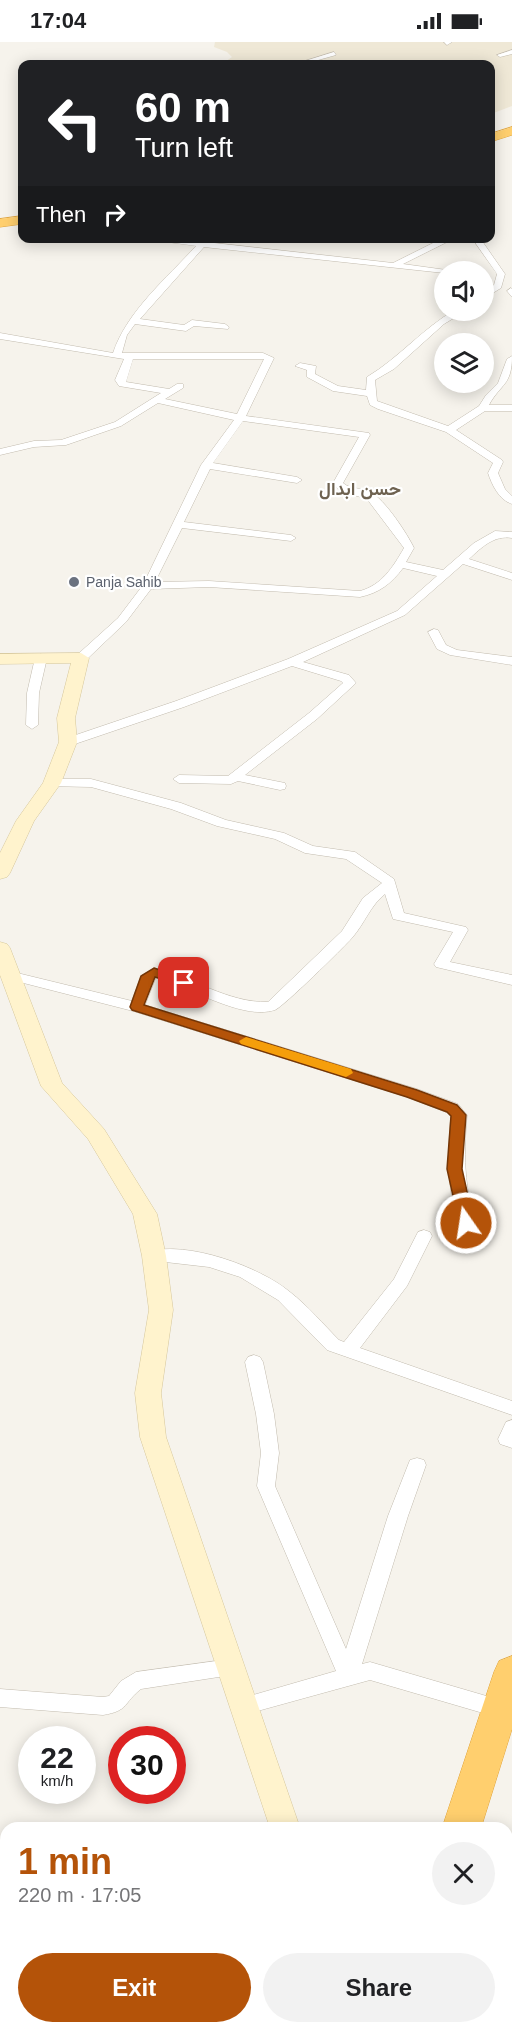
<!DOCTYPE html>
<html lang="en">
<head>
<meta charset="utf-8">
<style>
  body { margin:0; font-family:Arial,Vazirmatn,sans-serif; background:#f2f2f2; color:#202124; height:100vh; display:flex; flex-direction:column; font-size:22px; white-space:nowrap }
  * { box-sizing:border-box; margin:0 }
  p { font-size:20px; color:#757577 }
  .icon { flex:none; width:33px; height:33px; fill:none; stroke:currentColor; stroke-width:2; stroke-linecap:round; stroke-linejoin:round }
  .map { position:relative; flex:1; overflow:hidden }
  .side { position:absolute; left:0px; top:1780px; width:513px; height:212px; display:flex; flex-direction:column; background:#fff; border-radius:18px 18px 0 0; box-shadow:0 3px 15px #0003 }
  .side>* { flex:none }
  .top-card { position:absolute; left:18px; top:18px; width:477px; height:183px; border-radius:12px; box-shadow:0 3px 15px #0003; background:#202124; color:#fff; overflow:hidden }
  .fabs { position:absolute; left:434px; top:219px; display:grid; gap:12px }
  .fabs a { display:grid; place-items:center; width:60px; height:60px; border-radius:50%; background:#fff; box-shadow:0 3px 15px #0003; font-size:30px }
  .speed { position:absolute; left:18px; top:1684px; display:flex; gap:12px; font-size:30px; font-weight:700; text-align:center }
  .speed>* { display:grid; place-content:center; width:78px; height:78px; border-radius:50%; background:#fff; box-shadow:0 3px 15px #0003; line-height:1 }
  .speed small { font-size:15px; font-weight:400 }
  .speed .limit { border:9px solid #d22; background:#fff; color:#111 }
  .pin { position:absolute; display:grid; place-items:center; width:51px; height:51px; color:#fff; margin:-26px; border-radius:12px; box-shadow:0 3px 9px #0006 }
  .me { position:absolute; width:66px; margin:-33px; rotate:347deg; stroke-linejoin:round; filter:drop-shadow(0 0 4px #0008) }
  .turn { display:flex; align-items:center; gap:21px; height:126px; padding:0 18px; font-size:27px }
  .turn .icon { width:78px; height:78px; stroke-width:2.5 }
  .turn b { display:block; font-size:42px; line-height:51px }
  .then { display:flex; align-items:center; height:57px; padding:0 18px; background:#0003; gap:12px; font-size:22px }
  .round { display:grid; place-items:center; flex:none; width:63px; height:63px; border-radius:32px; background:#f2f2f2 }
  .overview { display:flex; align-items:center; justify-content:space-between; height:102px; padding:0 18px }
  h1 { font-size:36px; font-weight:700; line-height:45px; color:#b45309 }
  .action { display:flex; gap:12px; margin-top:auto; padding:12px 18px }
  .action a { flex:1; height:69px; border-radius:36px; background:#b45309; color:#fff; font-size:24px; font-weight:700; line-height:69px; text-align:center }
  .action a+a { background:#f2f2f2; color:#202124 }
  .status { display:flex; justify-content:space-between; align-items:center; height:42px; padding:0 30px; background:#fff; direction:ltr }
  .status svg { height:16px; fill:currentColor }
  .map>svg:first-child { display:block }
</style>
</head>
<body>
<div class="status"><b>17:04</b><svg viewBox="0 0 49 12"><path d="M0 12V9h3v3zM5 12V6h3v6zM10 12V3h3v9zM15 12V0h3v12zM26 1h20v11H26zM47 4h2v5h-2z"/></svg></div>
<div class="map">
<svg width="512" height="1991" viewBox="0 0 512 1991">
  <rect width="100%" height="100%" fill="#f6f3ec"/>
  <path fill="#efe8d6" d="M215,0H512V64L491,72L490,22H222L232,15L227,10L214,5Z"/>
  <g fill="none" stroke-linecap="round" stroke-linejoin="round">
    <g stroke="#c2bbae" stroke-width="1">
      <g id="street">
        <path d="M444,0H452L447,3Z"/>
        <path d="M512,8V12L500,15L497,13Z"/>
        <path d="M334,10L336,13L304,22H295Z"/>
        <path d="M138,196H170L393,221L443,196H455L403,222L461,230L444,231L204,205L140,277L184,283L192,278L225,282L229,285L228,287L194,284L186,289L135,282L127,293L122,311H263L274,316L246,374L369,391L370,393L343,441C351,448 361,445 370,450C384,456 408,493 414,506L406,520L443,528L474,501L495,489L512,490V496C494,493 482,505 469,517L512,531V538L463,522L405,573L303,620L349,633L356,641L317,677L245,733L285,741L286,744L285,747L280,748L238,739L231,742L179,741L173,737L179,733L228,734L309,671L343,641L341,639L292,624L184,665L72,703H64L62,700L64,697L176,659L288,617L397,569L437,534L403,526C391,542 379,551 360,555L209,545L151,547L126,580L85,619H77V613L118,576L143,543L201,423L234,378L158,361L121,384L66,403L34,405L0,413V407L34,399L61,398L115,380L161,351L119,344L115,338L124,317L0,297V291L113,311C127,269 167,236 196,204ZM133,317H264L237,372L165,357L183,346V342H177L169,347L126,340ZM243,379L359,395L333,441L340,449L367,457L404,506C393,525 382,543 360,549L209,539L155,540L182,486L291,499L296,496L291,493L184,480L210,427L297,441L302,438L297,435L213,421Z"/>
        <path d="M472,196H480L505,232L501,246L483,257V250L494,243L497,232Z"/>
        <path d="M511,246L512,247V255L507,249Z"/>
        <path d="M455,268H467L444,282L394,327L375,338L377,359L448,384L479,364L486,353L498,341L507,317L512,314C512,344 501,341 489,363H512V369H485L456,388L502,418L503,420L498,431L505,447L512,454V462C499,458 492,443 488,431L493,421L446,390L378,367L370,363L367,354L333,349L307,335V328L295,324L300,321L316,324L315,332L338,344L366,348L367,335C399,316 423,286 455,268Z"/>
        <path d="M434,587L438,588L446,603L457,608L512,615V623L450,613L437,607L428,590Z"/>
        <path d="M41,612L47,616L39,651L38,683L32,687L26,683L27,651L35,616Z"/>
        <path d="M52,737H91L181,761L226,778L284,791L313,804L355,810L394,837L404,871L466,885L468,888L450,920L512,933V943L436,925L434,922L453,890L393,877L385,852C370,864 365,881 352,896C343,906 283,965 275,968C242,979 188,944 156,935L145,963L417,1047L458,1062L467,1073C463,1116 464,1156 482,1196L480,1200H468C446,1162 447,1117 451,1074L446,1070L407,1055L133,969L4,936L2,933L9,929L132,959L141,934L154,926C192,935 228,961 268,960L342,889L363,856L382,841L346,817L305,811L275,797L217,784L171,767L91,745L47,744L46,741Z"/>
        <path d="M424,1188L430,1190L432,1194L407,1244L360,1306L512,1359V1373L327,1308L278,1258L240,1235L209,1225L148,1218L146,1214L148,1210C187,1198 260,1225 290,1250C308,1264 323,1282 339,1298L344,1300L394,1237L418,1190Z"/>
        <path d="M254,1313L260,1315L263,1320L274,1372L279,1411L275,1444L346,1607L388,1474L408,1423L410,1418L417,1416L424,1418L426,1423L408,1474L362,1622L370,1620L500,1658L507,1661L510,1667L507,1673L500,1676L370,1638L243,1673L236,1670L233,1664L236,1658L336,1629L257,1444L261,1411L256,1372L245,1320L248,1315Z"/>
        <path d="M512,1378V1406L500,1402L498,1397L506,1380Z"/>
        <path d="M231,1617L238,1620L241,1626L238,1632L141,1647C123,1661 129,1669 103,1673L0,1665V1647L103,1655L109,1654L121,1639L136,1630Z"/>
        <path d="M0,1860L6,1861V1883L0,1882Z"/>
      </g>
    </g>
    <g stroke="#d6c79b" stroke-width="1">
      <g id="secondary">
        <path d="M81,611L89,616L75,676L77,700L61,741L34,779L10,831L7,835L0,837V811L16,779L43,741L59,700L57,676L71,621L0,622V612Z"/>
        <path d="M0,900L7,902L10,906L62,1041L104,1087L157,1172L166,1214L173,1268L161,1351L166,1395L300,1786H270L140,1395L135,1351L149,1268L142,1214L133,1172L88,1097L41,1044L0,933Z"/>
        <path d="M337,1986H369L370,1991H338Z"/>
      </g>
    </g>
    <g stroke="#e0a43c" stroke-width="1">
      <g id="highway">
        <path d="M512,85V93L490,100V92Z"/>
        <path d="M22,174V182L0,185V177Z"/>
        <path d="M512,1614V1687L481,1786H442L494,1630L499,1619Z"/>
        <path d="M373,1986H415L414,1991H372Z"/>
      </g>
    </g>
    <use href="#street" fill="#fff" fill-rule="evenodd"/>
    <use href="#secondary" fill="#fff3cd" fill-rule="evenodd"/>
    <use href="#highway" fill="#ffcf6e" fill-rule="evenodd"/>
  </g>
  <path fill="#b45309" stroke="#753606" stroke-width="1.5" d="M154,926L189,938L191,941L184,945L155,935L144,963L417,1048L457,1063L466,1073L462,1127L474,1181L472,1185H461L459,1181L447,1127L451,1074L447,1070L407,1055L132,968L130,965L141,934Z"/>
  <path fill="#f59e0b" d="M246,995L351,1027L353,1031L346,1035L241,1002L239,999Z"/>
  <circle fill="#6b7280" stroke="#fff" stroke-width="2" cx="74" cy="540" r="6"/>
  <g text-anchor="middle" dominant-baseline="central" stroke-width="4.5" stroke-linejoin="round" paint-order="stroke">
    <g font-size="14" fill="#5b616d" stroke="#fff" text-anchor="start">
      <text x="86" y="540">Panja Sahib</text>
    </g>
    <g font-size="18" font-weight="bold" fill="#6e6250" stroke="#fff">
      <text x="360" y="447">حسن ابدال</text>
    </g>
  </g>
</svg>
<div class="fabs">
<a><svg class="icon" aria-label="sound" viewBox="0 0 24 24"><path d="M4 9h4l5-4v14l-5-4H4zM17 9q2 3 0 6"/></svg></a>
<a><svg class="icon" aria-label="layers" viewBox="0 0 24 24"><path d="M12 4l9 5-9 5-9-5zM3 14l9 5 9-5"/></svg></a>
</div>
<div class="speed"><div>22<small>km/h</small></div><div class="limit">30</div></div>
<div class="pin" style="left:184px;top:941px;background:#d93025"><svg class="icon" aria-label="arrive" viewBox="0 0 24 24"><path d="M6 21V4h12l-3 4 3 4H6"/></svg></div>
<svg class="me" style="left:466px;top:1181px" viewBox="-20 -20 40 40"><circle r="17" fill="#b45309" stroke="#fff" stroke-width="3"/><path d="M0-11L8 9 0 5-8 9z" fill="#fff"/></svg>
<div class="top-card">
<div class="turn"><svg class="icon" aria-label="left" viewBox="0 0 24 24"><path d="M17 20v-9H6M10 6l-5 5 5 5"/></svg><div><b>60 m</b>Turn left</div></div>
<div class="then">Then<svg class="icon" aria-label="right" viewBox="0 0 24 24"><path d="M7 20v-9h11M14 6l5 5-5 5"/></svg></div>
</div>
<section class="side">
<div class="overview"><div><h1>1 min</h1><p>220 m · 17:05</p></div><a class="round"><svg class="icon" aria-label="close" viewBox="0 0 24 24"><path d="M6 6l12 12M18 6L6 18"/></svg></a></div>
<div class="action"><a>Exit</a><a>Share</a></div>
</section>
</div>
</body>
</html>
